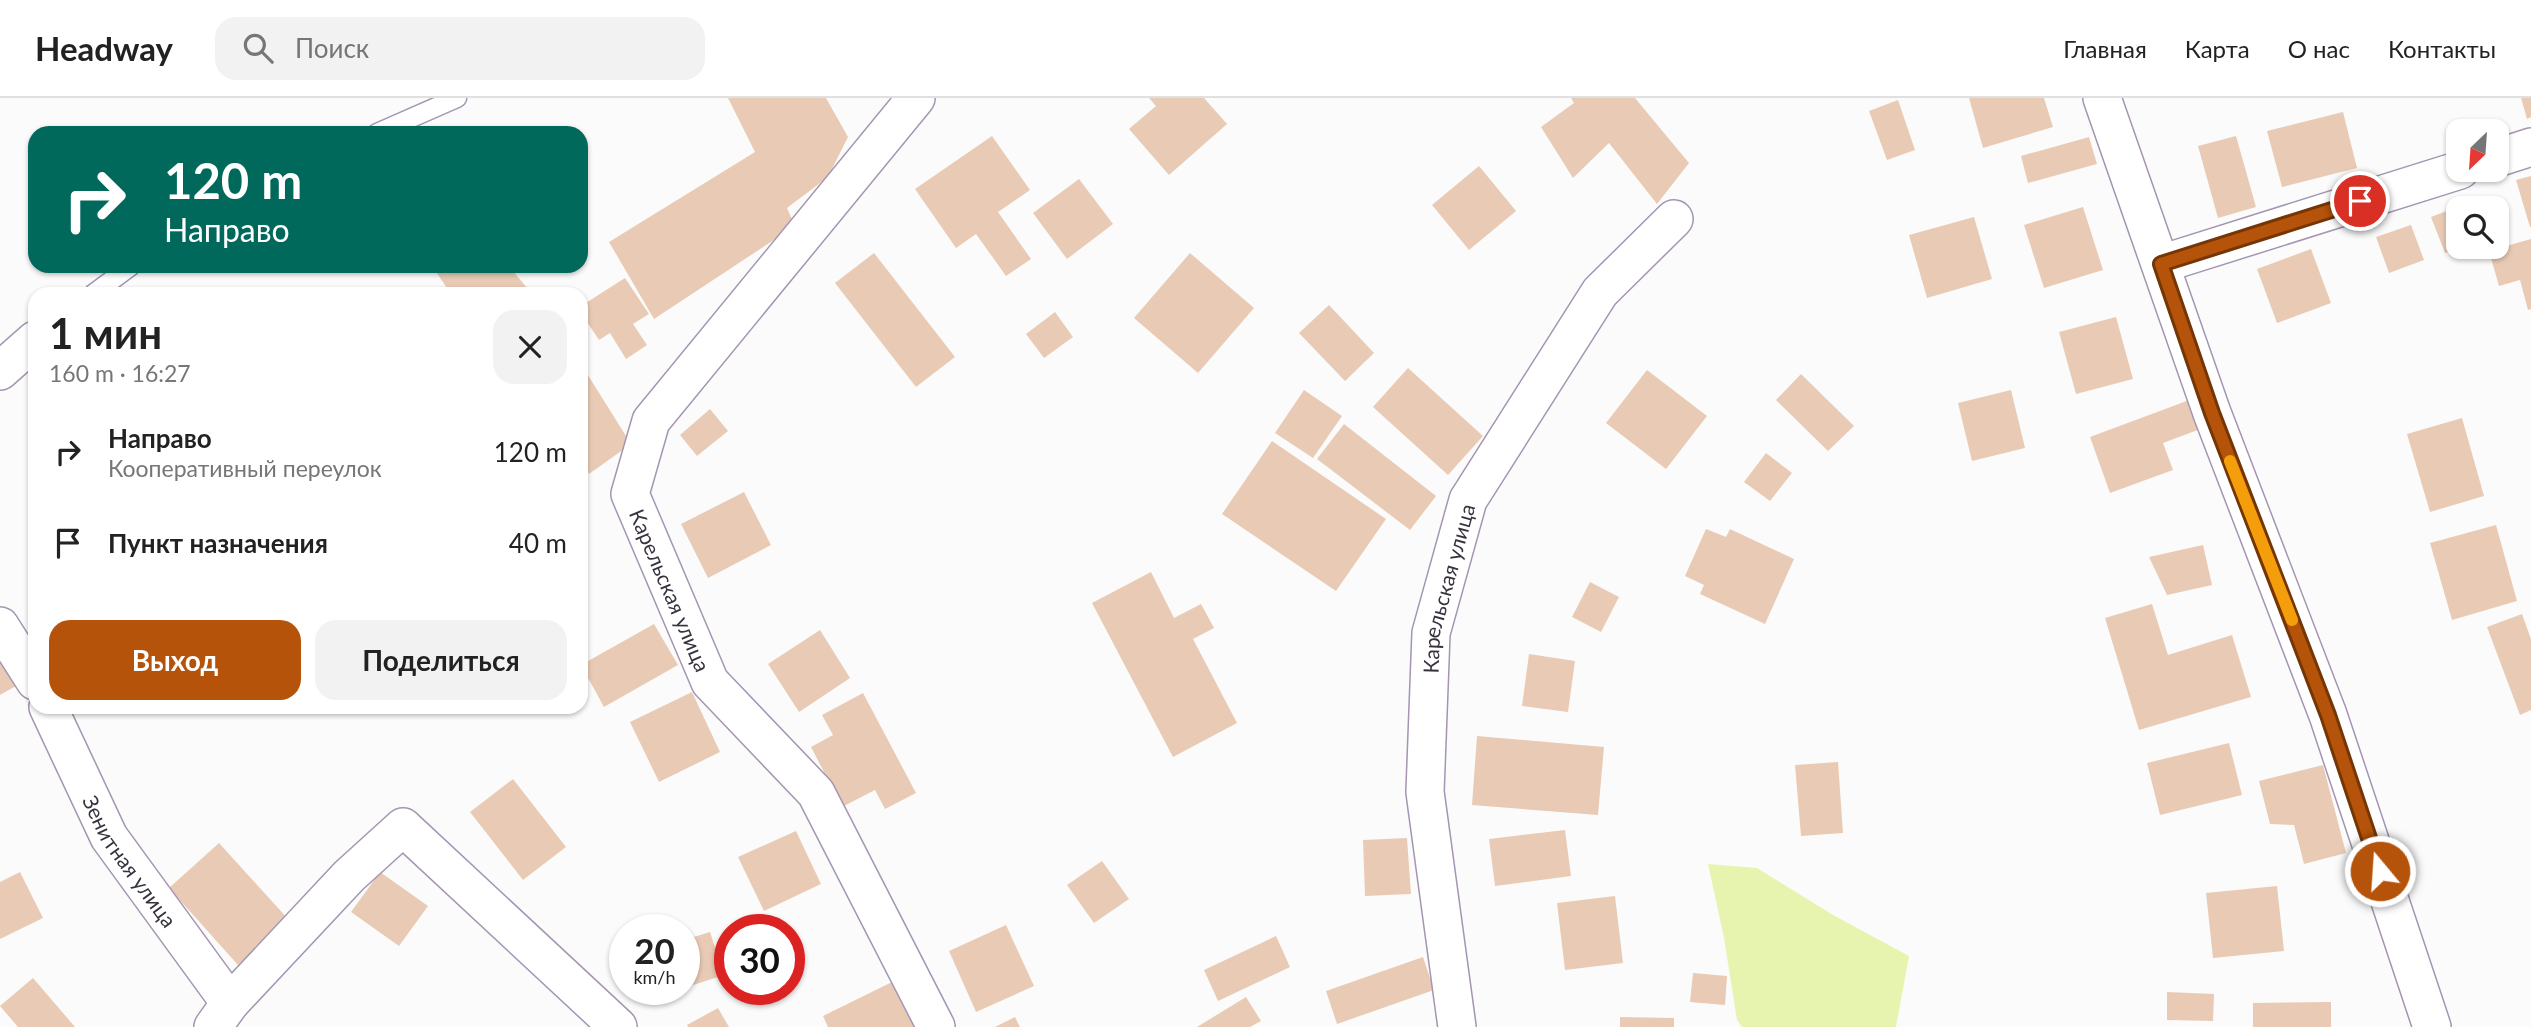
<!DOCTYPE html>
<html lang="ru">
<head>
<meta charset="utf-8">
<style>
  body { margin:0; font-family:Lato,sans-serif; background:#f2f2f2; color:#222; height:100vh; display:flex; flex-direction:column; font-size:26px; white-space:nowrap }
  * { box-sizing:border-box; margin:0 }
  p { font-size:23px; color:#767676 }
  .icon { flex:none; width:38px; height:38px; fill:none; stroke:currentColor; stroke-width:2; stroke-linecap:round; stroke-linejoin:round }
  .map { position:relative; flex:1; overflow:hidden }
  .details { position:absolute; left:28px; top:189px; width:560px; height:427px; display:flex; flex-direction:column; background:#fff; border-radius:21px; box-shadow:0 2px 5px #0004 }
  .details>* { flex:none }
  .hud { position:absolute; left:28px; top:28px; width:560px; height:147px; border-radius:21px; box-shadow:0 2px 5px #0004; background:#00695c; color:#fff; overflow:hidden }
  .needle { width:46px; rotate:205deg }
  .fabs { position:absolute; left:2446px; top:21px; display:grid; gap:14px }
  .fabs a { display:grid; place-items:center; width:63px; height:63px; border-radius:14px; background:#fff; box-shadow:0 2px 5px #0004; font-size:35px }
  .speed { position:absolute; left:609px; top:816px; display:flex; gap:14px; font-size:35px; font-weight:700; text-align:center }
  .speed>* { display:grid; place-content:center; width:91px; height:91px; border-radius:50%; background:#fff; box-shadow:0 2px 5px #0004; line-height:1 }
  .speed small { font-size:18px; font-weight:400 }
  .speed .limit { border:10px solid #d22; background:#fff; color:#111 }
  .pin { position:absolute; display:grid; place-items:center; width:60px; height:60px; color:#fff; margin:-30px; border:4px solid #fff; border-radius:50%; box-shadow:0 2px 7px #0007 }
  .me { position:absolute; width:77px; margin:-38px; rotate:342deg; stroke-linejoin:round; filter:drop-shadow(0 0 5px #0008) }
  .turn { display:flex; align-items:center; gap:24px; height:147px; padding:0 21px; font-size:32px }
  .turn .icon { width:91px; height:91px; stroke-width:2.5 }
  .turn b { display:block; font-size:49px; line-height:60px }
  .round { display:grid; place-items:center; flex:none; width:74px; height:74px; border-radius:21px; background:#f2f2f2 }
  .summary { display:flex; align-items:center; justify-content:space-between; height:119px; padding:0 21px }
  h1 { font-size:42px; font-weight:700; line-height:52px }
  .button { display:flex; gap:14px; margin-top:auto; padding:14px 21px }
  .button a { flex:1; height:80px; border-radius:21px; background:#b45309; color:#fff; font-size:28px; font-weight:700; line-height:80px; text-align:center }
  .button a+a { background:#f2f2f2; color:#222 }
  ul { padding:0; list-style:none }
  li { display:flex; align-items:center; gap:21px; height:91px; padding:0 21px }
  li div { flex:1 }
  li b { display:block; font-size:26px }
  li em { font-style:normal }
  header { display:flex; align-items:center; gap:42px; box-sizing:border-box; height:98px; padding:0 35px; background:#fff; border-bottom:2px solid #e0e0e0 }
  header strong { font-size:33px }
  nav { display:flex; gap:38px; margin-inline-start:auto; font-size:24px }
  .search { width:490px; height:63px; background:#f2f2f2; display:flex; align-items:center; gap:18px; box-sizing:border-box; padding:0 24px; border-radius:21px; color:#767676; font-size:26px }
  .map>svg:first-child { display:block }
</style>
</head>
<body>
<header>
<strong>Headway</strong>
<div class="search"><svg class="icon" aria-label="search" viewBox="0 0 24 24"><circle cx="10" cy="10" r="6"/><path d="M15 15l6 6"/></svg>Поиск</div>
<nav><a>Главная</a><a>Карта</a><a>О нас</a><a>Контакты</a></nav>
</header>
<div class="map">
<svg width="2531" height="929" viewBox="0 0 2531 929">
  <rect width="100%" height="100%" fill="#fbfbfb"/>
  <path fill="#e7f4af" d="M1708,766L1757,770L1833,817L1909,858L1896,929H1742L1737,922L1724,840Z"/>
  <g fill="#e9cbb5">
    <path d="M728,0H826L848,39L828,79L787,110L795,128L654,221L609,144L755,54Z"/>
    <path d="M1149,0H1204L1227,26L1169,77L1129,31L1156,8Z"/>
    <path d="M1571,0H1635L1689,65L1657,106L1609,45L1573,80L1541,29L1574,5Z"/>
    <path d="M1969,0H2044L2053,29L1983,50Z"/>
    <path d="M2521,0H2531V19L2527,21Z"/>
    <path d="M1898,2L1915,52L1887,62L1869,13Z"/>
    <path d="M2343,14L2357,70L2282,89L2267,33Z"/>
    <path d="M992,38L1030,92L998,114L1031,161L1006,178L976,136L956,150L915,91Z"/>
    <path d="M2236,38L2256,109L2218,120L2198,48Z"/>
    <path d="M2089,39L2097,66L2028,85L2021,58Z"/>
    <path d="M1479,68L1516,113L1469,152L1432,107Z"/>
    <path d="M2531,78V129H2530L2516,82Z"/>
    <path d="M1079,81L1113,126L1067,161L1033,115Z"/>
    <path d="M2083,109L2103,172L2044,190L2024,127Z"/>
    <path d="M2457,109L2459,150L2445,155L2431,119Z"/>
    <path d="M1974,119L1992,181L1927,200L1909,137Z"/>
    <path d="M2411,127L2424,162L2389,175L2376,139Z"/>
    <path d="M2531,141V211L2528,212L2520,182L2499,188L2489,153Z"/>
    <path d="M2311,151L2331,205L2277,225L2257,171Z"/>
    <path d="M874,155L955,259L916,289L835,185Z"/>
    <path d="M1190,155L1254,210L1198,275L1134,220Z"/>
    <path d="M432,168H509L532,196H451Z"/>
    <path d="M625,180L649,216L633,226L647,247L626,261L610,235L599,242L581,215V208Z"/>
    <path d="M1329,207L1374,255L1345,283L1299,235Z"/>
    <path d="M1055,214L1073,239L1044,260L1026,236Z"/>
    <path d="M2116,219L2133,281L2076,296L2059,234Z"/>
    <path d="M581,266L631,346L589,376L581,362Z"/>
    <path d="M1408,270L1483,338L1448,377L1373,309Z"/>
    <path d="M1647,272L1707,318L1666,371L1606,325Z"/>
    <path d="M1801,276L1854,328L1828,353L1776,302Z"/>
    <path d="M1304,292L1342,318L1313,360L1275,335Z"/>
    <path d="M2011,292L2025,350L1972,363L1958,305Z"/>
    <path d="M2192,301L2203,330L2163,345L2173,372L2110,395L2090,339Z"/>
    <path d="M710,311L728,333L697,358L680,337Z"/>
    <path d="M2462,320L2484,398L2430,414L2407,336Z"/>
    <path d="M1344,326L1436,398L1410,432L1317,361Z"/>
    <path d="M1272,343L1386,421L1336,493L1222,416Z"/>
    <path d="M1766,355L1792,375L1770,403L1744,384Z"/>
    <path d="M744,394L771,447L708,480L681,426Z"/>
    <path d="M2496,427L2517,503L2452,522L2430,445Z"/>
    <path d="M1706,431L1726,439L1730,431L1794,461L1765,526L1700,496L1704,487L1685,478Z"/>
    <path d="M2203,447L2212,487L2167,497L2149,459Z"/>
    <path d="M1151,474L1174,520L1201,506L1214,530L1193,541L1237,625L1173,659L1092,505Z"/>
    <path d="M1590,484L1619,499L1601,534L1572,519Z"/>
    <path d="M2152,506L2168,557L2232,537L2251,599L2139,632L2105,520Z"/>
    <path d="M2522,516L2531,541V612L2520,617L2487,529Z"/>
    <path d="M654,526L678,567L604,609L581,567Z"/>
    <path d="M820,532L850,580L799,614L768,566Z"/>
    <path d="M1529,556L1575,563L1568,614L1522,608Z"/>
    <path d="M0,559L16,588L0,597Z"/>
    <path d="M692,594L720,654L659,684L630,624Z"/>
    <path d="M863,595L916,695L885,711L875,692L842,709L811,649L833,637L822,617Z"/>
    <path d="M1477,638L1604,649L1598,717L1472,707Z"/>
    <path d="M2229,645L2242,697L2160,717L2147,665Z"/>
    <path d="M1838,664L1843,735L1801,738L1795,667Z"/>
    <path d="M2323,667L2346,755L2304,766L2294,727L2270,726L2259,683Z"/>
    <path d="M513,681L566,749L523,782L470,714Z"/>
    <path d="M1565,732L1571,778L1495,788L1489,741Z"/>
    <path d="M796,733L821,786L764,813L738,759Z"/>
    <path d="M1407,740L1411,796L1365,798L1363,742Z"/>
    <path d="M219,745L289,822L238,867L169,790Z"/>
    <path d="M1102,763L1129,801L1094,825L1067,787Z"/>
    <path d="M20,774L43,820L0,841V784Z"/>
    <path d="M380,774L428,808L399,848L351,814Z"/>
    <path d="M2277,788L2284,853L2213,860L2206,795Z"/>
    <path d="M1615,798L1623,865L1565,872L1557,805Z"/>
    <path d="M1006,827L1034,888L976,914L949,853Z"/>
    <path d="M710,834L724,877L684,890V842Z"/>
    <path d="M1276,838L1290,869L1218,903L1204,872Z"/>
    <path d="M1423,859L1434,892L1337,926L1326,893Z"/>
    <path d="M1693,875L1727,878L1725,907L1690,904Z"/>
    <path d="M33,880L75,929H18L0,908Z"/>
    <path d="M894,883L917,929H828L823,918Z"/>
    <path d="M2167,894L2214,896L2213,923L2167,922Z"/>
    <path d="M1246,899L1261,923L1250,929H1197Z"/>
    <path d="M2331,904V929H2253V905Z"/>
    <path d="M718,910L729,929H688L687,927Z"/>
    <path d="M1015,919L1020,929H995Z"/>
    <path d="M1620,919L1674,920V929H1620Z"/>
  </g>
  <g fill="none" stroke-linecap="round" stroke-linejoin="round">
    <g stroke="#a495b2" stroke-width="21">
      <g id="service">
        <path d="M377,35L457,0"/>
        <path d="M93,196L131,168"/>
      </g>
    </g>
    <g stroke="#a495b2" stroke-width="40">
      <g id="minor">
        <path id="s1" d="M916,0L651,323L630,396L710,584L816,695L936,929"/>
        <path d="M2102,0L2212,315L2328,617L2432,929"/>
        <path d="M2497,60L2531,49"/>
        <path d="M2161,166L2460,72"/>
        <path d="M0,273L35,242"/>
        <path d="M0,528L35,583"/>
        <path id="s2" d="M48,609L109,739L230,905"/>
        <path d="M213,929L230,905L349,778L403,729L618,929"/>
        <path id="s3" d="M1457,929L1425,694L1431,535L1468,402L1600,194L1674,121"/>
      </g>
    </g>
    <use href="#service" stroke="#fff" stroke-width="18"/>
    <use href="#minor" stroke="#fff" stroke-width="37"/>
  </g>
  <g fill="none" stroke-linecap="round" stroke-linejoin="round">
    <g stroke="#753606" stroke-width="18">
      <path id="route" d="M2360,103L2161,166L2212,315L2328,617L2380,773"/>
    </g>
    <use href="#route" stroke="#b45309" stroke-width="12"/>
    <path stroke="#f59e0b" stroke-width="12" d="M2230,363L2292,522"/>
  </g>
  <g text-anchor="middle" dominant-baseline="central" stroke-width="6" stroke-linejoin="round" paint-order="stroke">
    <g font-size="21" fill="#38323e" stroke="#fff">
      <text stroke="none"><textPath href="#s3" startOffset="443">Карельская улица</textPath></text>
      <text stroke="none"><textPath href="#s1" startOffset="598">Карельская улица</textPath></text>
      <text stroke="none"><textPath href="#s2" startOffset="175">Зенитная улица</textPath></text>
    </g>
  </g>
</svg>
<div class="fabs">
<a><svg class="needle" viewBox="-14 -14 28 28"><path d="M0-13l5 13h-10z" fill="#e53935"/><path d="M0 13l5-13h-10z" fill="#767676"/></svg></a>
<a><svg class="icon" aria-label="search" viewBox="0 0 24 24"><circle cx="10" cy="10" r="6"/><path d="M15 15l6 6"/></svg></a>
</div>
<div class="speed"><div>20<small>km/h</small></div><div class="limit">30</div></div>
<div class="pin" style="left:2360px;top:103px;background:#d93025"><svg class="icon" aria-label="arrive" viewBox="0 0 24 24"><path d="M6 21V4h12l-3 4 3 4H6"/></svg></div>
<svg class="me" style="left:2380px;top:773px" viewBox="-20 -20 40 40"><circle r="17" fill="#b45309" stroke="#fff" stroke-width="3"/><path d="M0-11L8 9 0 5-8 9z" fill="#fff"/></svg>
<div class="hud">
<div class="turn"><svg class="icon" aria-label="right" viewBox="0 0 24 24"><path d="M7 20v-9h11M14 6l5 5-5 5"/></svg><div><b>120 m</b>Направо</div></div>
</div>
<section class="details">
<div class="summary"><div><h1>1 мин</h1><p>160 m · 16:27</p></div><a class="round"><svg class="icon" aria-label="close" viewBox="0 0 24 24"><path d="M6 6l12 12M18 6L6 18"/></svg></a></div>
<ul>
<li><svg class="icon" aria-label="right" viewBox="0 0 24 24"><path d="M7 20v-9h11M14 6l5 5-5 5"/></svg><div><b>Направо</b><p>Кооперативный переулок</p></div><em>120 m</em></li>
<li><svg class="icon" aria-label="arrive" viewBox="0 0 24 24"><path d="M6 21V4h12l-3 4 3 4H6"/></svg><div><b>Пункт назначения</b></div><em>40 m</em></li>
</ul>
<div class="button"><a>Выход</a><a>Поделиться</a></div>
</section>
</div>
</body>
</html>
